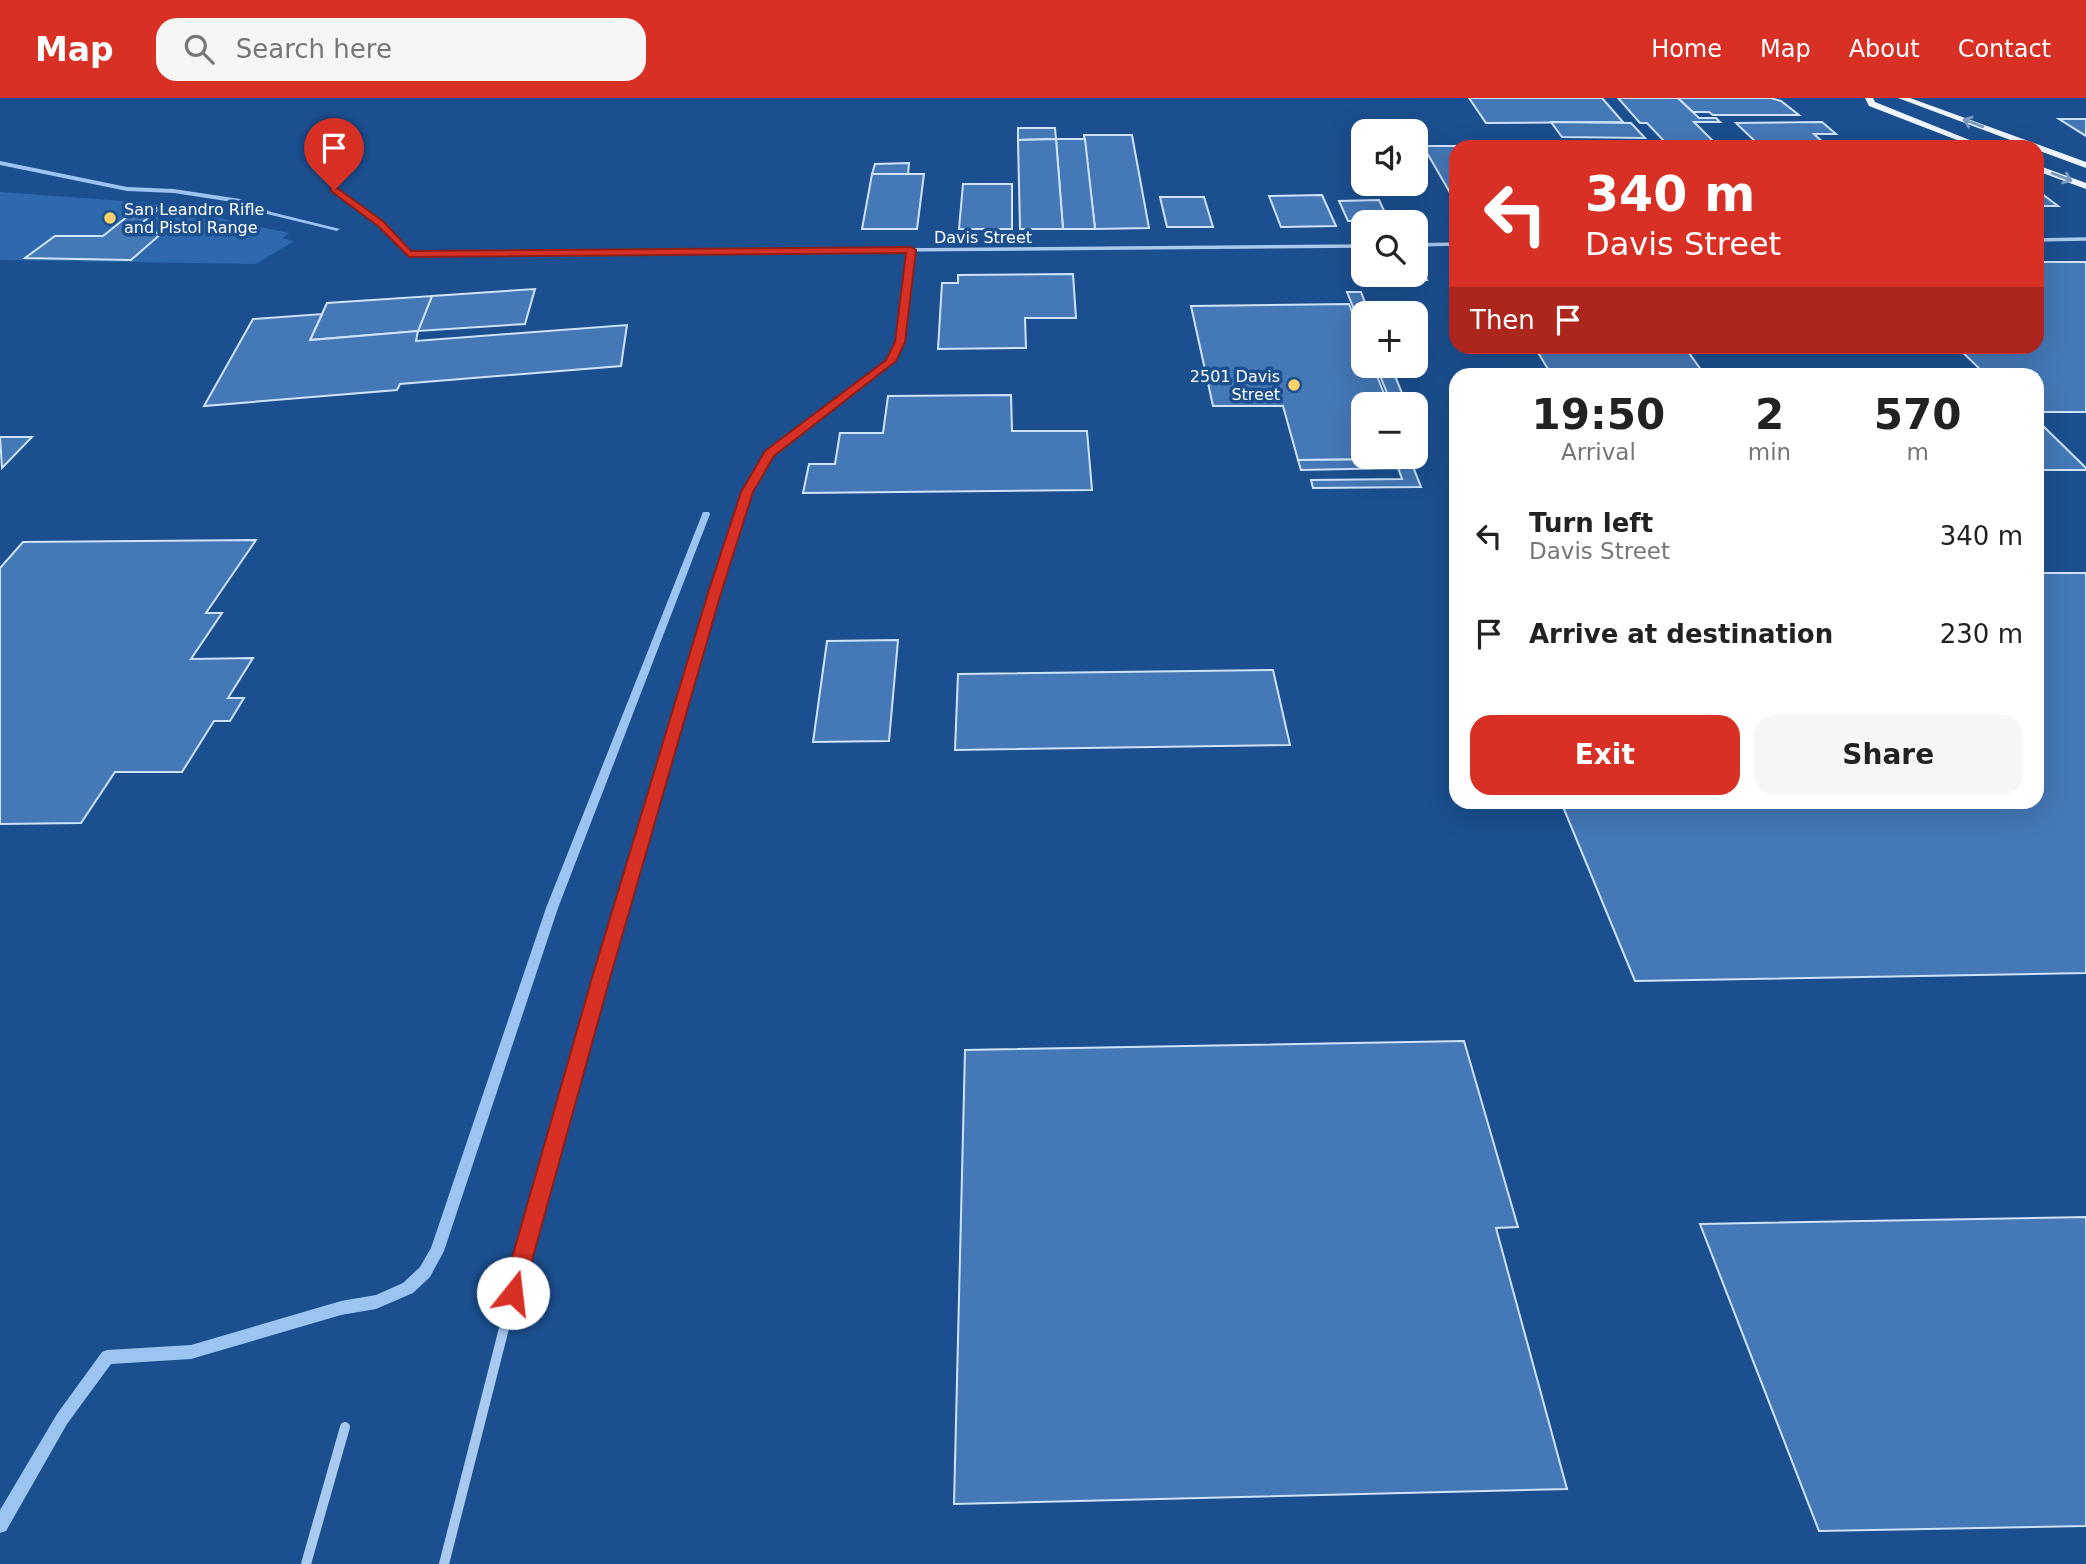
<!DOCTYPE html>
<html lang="en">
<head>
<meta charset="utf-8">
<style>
  body { margin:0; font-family:"DejaVu Sans",sans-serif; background:#f6f6f6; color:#222; height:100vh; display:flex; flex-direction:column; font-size:26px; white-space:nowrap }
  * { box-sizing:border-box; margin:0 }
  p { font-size:23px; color:#767676 }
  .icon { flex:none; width:38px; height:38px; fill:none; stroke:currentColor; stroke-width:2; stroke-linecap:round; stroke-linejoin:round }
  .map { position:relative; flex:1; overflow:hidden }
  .drawer { position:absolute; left:1449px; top:270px; width:595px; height:441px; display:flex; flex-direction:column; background:#fff; border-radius:21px; box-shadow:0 7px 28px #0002 }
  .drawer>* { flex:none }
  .banner { position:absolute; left:1449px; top:42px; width:595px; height:214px; border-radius:21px; box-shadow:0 7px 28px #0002; background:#d93025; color:#fff; overflow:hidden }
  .tools { position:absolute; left:1351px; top:21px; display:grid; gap:14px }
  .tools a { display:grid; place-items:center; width:77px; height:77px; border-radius:14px; background:#fff; box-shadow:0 7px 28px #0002; font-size:35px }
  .pin { position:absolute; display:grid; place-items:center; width:60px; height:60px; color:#fff; margin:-72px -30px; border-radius:50% 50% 50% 0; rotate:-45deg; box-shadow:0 0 7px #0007 }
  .pin .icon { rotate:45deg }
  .me { position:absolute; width:77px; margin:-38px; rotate:16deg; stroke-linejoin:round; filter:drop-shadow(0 0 5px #0008) }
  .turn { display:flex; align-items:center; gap:24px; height:147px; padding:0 21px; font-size:32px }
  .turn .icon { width:91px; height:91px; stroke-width:2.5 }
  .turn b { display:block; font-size:49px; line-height:60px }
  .then { display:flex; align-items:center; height:66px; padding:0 21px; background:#0003; gap:14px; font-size:26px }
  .eta { display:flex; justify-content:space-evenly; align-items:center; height:119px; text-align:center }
  .eta b { font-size:42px; font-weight:800; line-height:49px }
  .button { display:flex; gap:14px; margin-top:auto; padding:14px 21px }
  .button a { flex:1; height:80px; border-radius:21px; background:#d93025; color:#fff; font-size:28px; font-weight:800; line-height:80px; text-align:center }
  .button a+a { background:#f6f6f6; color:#222 }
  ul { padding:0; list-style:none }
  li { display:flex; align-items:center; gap:21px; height:98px; padding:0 21px }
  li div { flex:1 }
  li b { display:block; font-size:26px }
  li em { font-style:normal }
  header { display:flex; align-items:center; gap:42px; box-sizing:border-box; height:98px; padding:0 35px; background:#d93025; color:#fff }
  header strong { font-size:33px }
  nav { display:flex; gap:38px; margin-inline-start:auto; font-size:24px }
  .search { width:490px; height:63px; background:#f6f6f6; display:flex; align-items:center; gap:18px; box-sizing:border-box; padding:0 24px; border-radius:21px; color:#767676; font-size:26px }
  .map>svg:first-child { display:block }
</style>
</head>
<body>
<header>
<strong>Map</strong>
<div class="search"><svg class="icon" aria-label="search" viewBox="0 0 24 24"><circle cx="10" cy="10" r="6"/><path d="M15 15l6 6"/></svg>Search here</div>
<nav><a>Home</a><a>Map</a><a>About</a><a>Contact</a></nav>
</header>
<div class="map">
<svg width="2086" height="1466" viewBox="0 0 2086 1466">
  <rect width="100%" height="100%" fill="#1b4f8f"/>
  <path fill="#2e69ad" d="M0,94L151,105L289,135L282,140L294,143L256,166L0,162Z"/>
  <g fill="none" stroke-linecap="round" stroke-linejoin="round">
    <g fill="#9cc4f0" fill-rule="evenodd">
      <path d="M0,63L127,89L174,91L240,101L271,114L340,131L337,133L267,116L239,105L174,95L127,93L0,67Z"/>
      <path d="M703,414H709L710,416L558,810L444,1153L430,1179L413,1195L376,1211L341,1217L191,1261L111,1266L67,1326L6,1433L0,1435V1412L57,1316L102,1254L107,1252L191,1247L341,1203L376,1197L403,1185L420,1169L431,1150L546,810Z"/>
    </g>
  </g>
  <g fill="#4478b7" stroke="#cfe3fa" stroke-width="2">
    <path d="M1469,0H1602L1623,24L1486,25Z"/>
    <path d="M1618,0H1678L1699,20H1716L1720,24H1694L1713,43L1665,44L1647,25H1640Z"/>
    <path d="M1678,0H1771L1781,3L1799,17H1713L1709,14H1693Z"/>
    <path d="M2059,21H2086V38Z"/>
    <path d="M1551,24L1631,25L1645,40L1562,39Z"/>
    <path d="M1822,24L1836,36H1814L1828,49H1761L1736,25Z"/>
    <path d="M1018,30H1055L1056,41L1018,42Z"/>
    <path d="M1084,37H1132L1149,130L1095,131Z"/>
    <path d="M1056,41H1085L1095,131H1063Z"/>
    <path d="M1056,41L1063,131H1020L1018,42Z"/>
    <path d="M1423,48H1500L1501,49H1456V105Z"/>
    <path d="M909,65L908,76H872L875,66Z"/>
    <path d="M872,76H924L917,131H862Z"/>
    <path d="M963,86H1012V131H959Z"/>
    <path d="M2037,92L2058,108H2037Z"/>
    <path d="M1322,97L1336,128L1281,129L1269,98Z"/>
    <path d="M1160,99H1204L1213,129H1167Z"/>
    <path d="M1379,102L1389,123H1348L1339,103Z"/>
    <path d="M138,110H160L131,134L162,135L131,162L25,160L55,138H103Z"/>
    <path d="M1416,164H1419L1427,182H1415L1413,177H1416Z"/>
    <path d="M2037,164H2086V314H2037V276H1985L1956,248H2037Z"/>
    <path d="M1073,176L1076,220H1025L1026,250L938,251L942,185H958V177Z"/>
    <path d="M1367,177H1408L1409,180H1369Z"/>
    <path d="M535,191L525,226L418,233L432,198Z"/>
    <path d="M1347,194H1361L1369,215H1363V234Z"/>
    <path d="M432,198L418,233L310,242L327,205Z"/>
    <path d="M1349,206L1363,243V268H1373L1388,306H1363V359H1409L1410,361L1298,362L1283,308H1213L1191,208Z"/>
    <path d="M322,216L310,242L418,233L416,243L627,227L621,268L400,286L397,292L204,308L253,221Z"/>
    <path d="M1534,248H1684L1704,276H1551Z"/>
    <path d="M1376,268H1391L1404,300H1389Z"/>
    <path d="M1011,297L1012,333H1087L1092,392L803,395L809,366H835L840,335H883L888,298Z"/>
    <path d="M2037,322L2086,370V372H2037Z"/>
    <path d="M0,339H32L2,370Z"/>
    <path d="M1410,361L1421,389L1313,390L1311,382L1402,381L1398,370L1301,372L1298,362Z"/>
    <path d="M256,442L206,515H222L191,561L253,560L228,600H244L230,623H214L182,674H115L81,725L0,726V470L23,444Z"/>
    <path d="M2037,475H2086V875L1635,883L1561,704H2037Z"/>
    <path d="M898,542L889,643L813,644L827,543Z"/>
    <path d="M1273,572L1290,647L955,652L958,576Z"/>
    <path d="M1464,943L1518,1129L1496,1130L1567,1391L954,1406L965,952Z"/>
    <path d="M2086,1119V1428L1819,1433L1700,1126Z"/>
  </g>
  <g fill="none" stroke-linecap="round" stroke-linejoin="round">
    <g stroke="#a9c9ee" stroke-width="3.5">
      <path d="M334,92L381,126L409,156L1363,148"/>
      <path d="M2037,142L2086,141"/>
      <path d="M1416,147L1456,146"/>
      <path d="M908,175L911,152"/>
    </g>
    <path stroke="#a9c9ee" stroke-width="4.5" d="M747,395L769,356L891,263L900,244L908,173"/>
    <path stroke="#a9c9ee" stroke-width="6" d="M662,673L714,495L748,393"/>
    <path stroke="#a9c9ee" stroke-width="8" d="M561,1024L662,671"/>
    <g stroke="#a9c9ee" stroke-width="10">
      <path d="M306,1466L345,1329"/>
      <path d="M444,1466L513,1195L561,1022"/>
    </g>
    <g fill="#f0f6ff" fill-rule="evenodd">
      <path d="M1865,0H1873L1875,4L1987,49H1975L1869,8Z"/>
      <path d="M1898,0H1910L2086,64V70L2037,52V49H2029Z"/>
      <path d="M2037,67L2086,85V91L2037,73Z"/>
    </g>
  </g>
  <defs><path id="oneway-shaft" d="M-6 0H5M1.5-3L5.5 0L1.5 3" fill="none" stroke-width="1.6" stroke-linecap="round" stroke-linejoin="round" transform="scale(1.75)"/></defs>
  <g stroke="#7b9ac1">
    <use href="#oneway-shaft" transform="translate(1973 25) rotate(-160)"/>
    <use href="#oneway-shaft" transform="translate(2062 79) rotate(21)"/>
  </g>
  <path fill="#d93025" stroke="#8d1f18" stroke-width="2" d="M331,90H337L384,124L411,153L911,149L916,152L905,244L896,263L774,358L753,394L721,495L610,880L523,1195L520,1202L513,1206L505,1202L502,1195L592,880L708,495L741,394L765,353L886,262L895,244L906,155L409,159L378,128L331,93Z"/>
  <g fill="#ffd166" stroke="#1b4f8f" stroke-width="2.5">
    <circle cx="110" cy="120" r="7"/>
    <circle cx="1294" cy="287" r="7"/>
  </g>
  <g text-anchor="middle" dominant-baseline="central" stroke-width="7" stroke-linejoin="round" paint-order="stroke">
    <g font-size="16" fill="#fff" stroke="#1b4f8f" text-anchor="start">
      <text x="124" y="111">San Leandro Rifle<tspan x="124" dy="18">and Pistol Range</tspan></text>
      <text x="1280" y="278" text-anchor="end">2501 Davis<tspan x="1280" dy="18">Street</tspan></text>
    </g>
    <g font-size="16" fill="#fff" stroke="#1b4f8f">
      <text x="983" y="139">Davis Street</text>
    </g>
  </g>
</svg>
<div class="tools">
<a><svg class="icon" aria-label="sound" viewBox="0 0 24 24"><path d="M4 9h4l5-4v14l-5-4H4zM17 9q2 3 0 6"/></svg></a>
<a><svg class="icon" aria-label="search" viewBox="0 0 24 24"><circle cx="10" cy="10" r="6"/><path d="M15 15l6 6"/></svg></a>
<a>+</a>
<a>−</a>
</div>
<div class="pin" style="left:334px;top:92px;background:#d93025"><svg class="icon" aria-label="arrive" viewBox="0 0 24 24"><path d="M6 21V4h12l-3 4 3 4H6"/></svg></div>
<svg class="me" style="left:513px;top:1195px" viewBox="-20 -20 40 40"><circle r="19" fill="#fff"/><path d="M0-13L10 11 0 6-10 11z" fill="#d93025"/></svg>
<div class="banner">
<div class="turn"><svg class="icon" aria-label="left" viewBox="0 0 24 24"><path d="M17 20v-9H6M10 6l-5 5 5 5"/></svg><div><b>340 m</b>Davis Street</div></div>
<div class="then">Then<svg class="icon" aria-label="arrive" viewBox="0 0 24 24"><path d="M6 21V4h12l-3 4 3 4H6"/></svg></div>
</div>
<section class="drawer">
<div class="eta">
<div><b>19:50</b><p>Arrival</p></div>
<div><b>2</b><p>min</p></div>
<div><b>570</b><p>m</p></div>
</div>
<ul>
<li><svg class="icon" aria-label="left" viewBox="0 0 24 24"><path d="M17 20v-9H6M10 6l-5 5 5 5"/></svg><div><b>Turn left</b><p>Davis Street</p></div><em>340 m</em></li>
<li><svg class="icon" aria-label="arrive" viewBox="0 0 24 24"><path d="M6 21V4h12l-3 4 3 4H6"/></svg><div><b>Arrive at destination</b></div><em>230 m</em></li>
</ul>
<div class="button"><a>Exit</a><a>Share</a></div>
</section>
</div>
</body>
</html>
